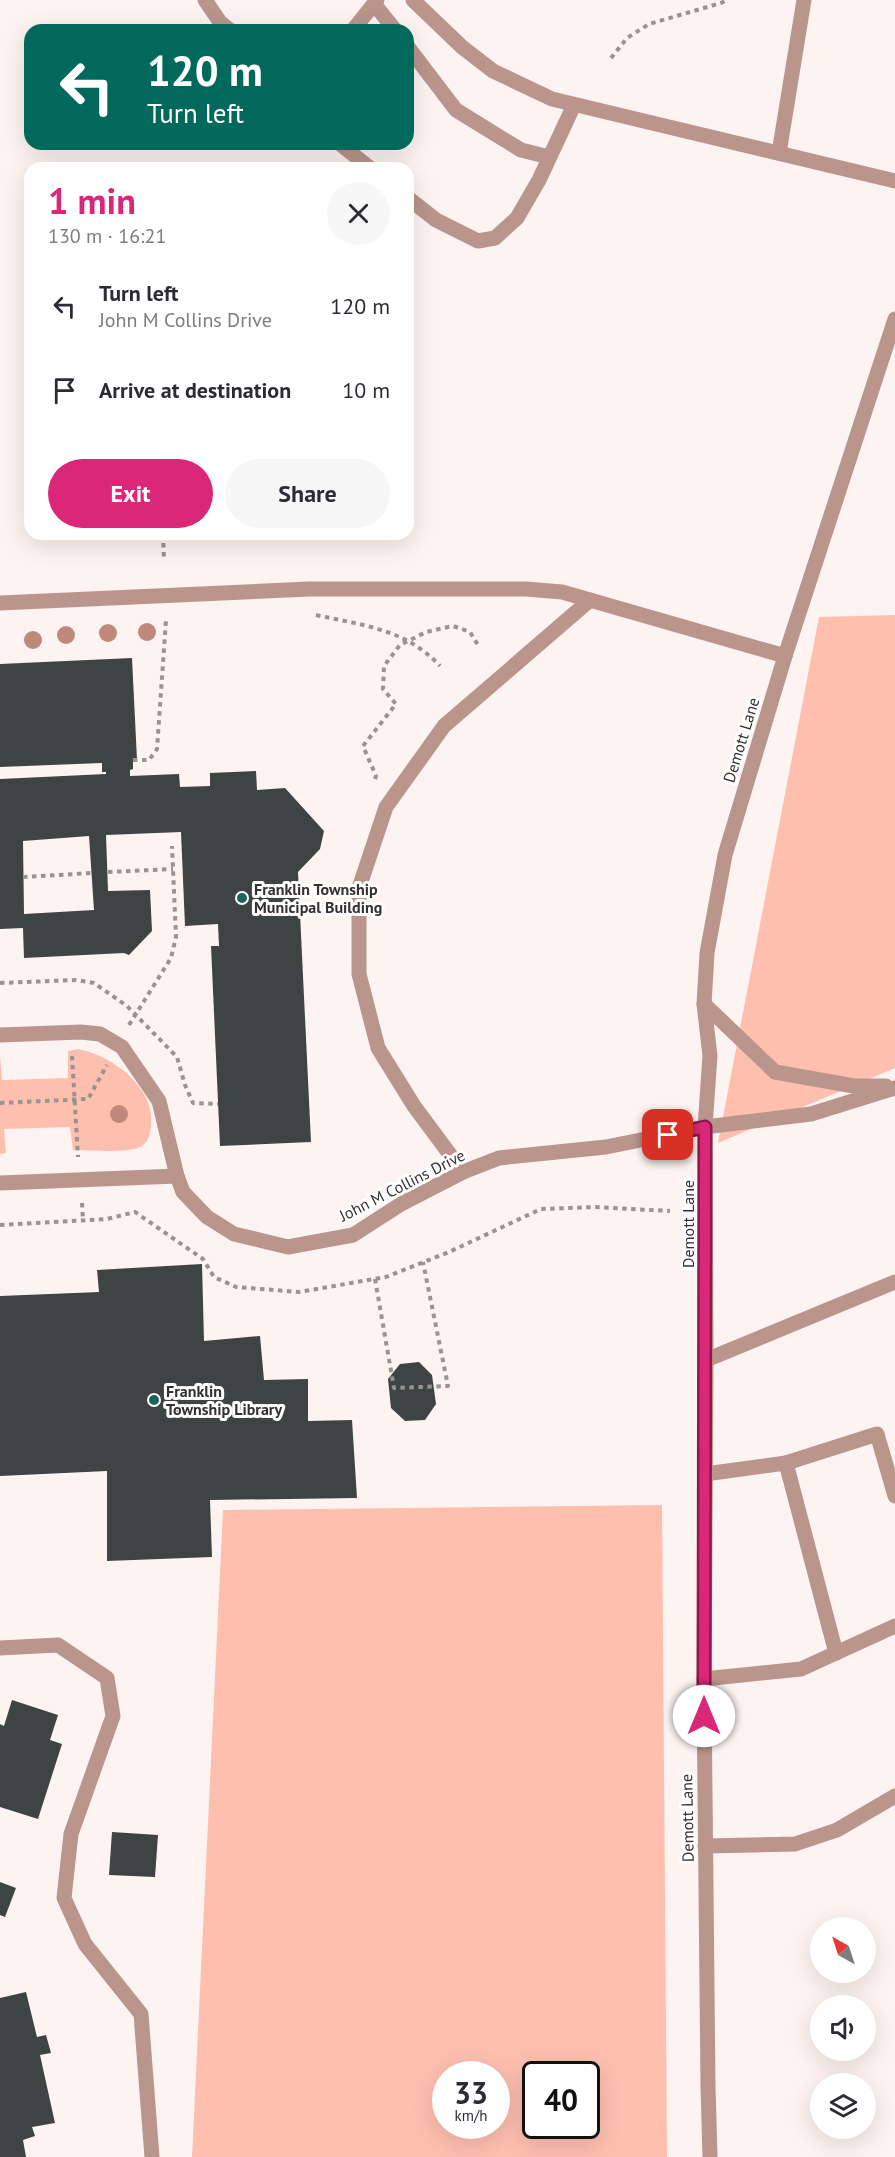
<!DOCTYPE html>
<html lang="en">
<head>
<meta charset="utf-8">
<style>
  body { margin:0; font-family:"PT Sans",sans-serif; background:#f7f7f7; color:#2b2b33; height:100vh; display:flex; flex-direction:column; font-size:22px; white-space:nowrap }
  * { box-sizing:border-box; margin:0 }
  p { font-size:20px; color:#7c7c81 }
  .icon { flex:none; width:33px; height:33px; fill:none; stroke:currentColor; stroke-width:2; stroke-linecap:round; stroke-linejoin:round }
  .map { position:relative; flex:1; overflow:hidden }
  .drawer { position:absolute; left:24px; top:162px; width:390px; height:378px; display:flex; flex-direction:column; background:#fff; border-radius:18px; box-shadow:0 6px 24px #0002 }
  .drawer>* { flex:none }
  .guide { position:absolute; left:24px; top:24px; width:390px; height:126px; border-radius:18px; box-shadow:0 6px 24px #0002; background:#00695c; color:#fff; overflow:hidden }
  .needle { width:39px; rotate:321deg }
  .controls { position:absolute; left:810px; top:1917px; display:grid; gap:12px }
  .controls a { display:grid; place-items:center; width:66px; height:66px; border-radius:50%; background:#fff; box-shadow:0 6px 24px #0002; font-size:30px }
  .speed { position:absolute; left:432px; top:2061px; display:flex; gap:12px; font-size:30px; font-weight:700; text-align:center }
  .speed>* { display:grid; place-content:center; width:78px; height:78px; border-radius:50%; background:#fff; box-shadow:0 6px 24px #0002; line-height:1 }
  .speed small { font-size:15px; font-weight:400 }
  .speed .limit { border:3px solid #111; border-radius:9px; background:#fff; color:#111 }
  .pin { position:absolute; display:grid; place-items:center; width:51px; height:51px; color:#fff; margin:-26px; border-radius:12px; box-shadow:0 3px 9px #0006 }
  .me { position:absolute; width:66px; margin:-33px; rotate:0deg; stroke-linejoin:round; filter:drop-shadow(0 0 4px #0008) }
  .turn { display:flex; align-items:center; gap:21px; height:126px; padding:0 24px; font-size:27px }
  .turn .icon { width:78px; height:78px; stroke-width:2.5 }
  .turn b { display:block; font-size:42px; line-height:51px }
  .round { display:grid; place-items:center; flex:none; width:63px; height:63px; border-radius:32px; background:#f7f7f7 }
  .headline { display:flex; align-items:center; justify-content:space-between; height:102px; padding:0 24px }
  h1 { font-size:36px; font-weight:700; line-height:45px; color:#db2777 }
  .cta { display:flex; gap:12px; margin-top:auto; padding:12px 24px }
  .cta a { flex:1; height:69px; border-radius:36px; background:#db2777; color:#fff; font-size:24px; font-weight:700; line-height:69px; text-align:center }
  .cta a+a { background:#f7f7f7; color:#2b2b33 }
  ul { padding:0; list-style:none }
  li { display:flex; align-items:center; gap:18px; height:84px; padding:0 24px }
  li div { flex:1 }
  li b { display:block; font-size:22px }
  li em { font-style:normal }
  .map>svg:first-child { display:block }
</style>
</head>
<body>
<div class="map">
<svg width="895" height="2157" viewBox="0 0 895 2157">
  <rect width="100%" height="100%" fill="#fdf4f2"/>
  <g fill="#febfaf" fill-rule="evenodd">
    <path d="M895,615V1068L718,1143L819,617Z"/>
    <path d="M78,1049C111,1055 156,1087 151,1126C150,1133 149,1141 142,1146C128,1154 89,1150 73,1150L70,1127L4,1129L6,1153L0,1154V1055L2,1080L68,1078V1051Z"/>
    <path d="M662,1505L667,2157H192L223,1510ZM446,2074H496V2126H446ZM536,2074H586V2126H536Z"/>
  </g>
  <g fill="#3d4443" fill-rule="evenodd">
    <path d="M132,658L137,760H133V769L130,770V776L179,774L180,787L210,786V773L256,771L257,790L285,788L324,831L320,849L298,872L311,1142L220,1146L211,946H219L218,924L185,926L181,832L106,835L108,891L150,890L152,931L129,955L124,953L24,958L23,928L0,929V779L106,774V772H102V763L0,767V664ZM89,836L94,910L24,914L23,841Z"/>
    <path d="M202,1264L204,1341L260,1336L264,1380L308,1379V1421L352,1420L357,1498L210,1500L212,1557L107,1561V1471L0,1476V1296L99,1292L97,1270Z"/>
    <path d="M419,1362L432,1375L436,1404L425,1420L405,1421L391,1408L388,1379L400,1364Z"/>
    <path d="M12,1700L58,1715L50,1740L62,1744L38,1819L0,1807V1724L4,1726Z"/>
    <path d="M112,1832L158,1835L155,1877L109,1875Z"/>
    <path d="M0,1882L16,1888L5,1917L0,1915Z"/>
    <path d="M26,1992L37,2037L46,2035L51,2053L40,2055L55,2123L32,2127L35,2136L23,2140L26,2157H0V1998Z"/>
  </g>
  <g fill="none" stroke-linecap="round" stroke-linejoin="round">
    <g stroke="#999392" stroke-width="4" stroke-dasharray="4.5 4.5" stroke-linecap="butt">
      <path d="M611,58L627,38L649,24L721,3L727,0"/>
      <path d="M163,534L164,560"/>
      <path d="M316,615C362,625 406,629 440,666"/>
      <path d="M133,760H149L157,749L166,620H168"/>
      <path d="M375,779L376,776L363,746L396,704L383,689L384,666L400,645L426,632L453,626L470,632L478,645"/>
      <path d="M108,872L173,869"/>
      <path d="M23,877L92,873"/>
      <path d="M300,905H335"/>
      <path d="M0,983L76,980L94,983L127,1006L177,1057L185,1085L193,1103L218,1104"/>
      <path d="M129,1025L171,958L176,937L172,846"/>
      <path d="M72,1056L78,1157"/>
      <path d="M0,1103L88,1099L107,1065"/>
      <path d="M82,1203L83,1221"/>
      <path d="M0,1225L107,1219L135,1212L203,1259L214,1277L236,1287L299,1292L386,1277L449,1252L541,1209L595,1207L670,1211"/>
      <path d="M375,1279L394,1388L448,1386L423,1262"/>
    </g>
    <g stroke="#b9958c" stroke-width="15">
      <path d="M205,0L220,22L230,30"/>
      <path d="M413,0L462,47L493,71L552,99L895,181"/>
      <path d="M375,5L395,30"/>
      <path d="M353,30L377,0"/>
      <path d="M408,47L456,110L521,150L549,157"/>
      <path d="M340,144L370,168"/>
      <path d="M779,153L804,0"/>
      <path d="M408,198L436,220L478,241L495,238L517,218L539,180L574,105"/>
      <path d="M0,603L309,589H526L562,592L785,656"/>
      <path d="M704,1004L775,1072L854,1086H886"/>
      <path d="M0,1035L81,1032L100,1034L122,1047L159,1101L177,1176L183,1192L207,1217L234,1234L288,1247L353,1235L401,1204L463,1172L499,1158L606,1147L705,1127L811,1114L895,1088"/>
      <path d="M463,1172L414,1106L378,1048L359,974V888L386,807L444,726L590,600"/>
      <path d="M0,1183L177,1176"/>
      <path d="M706,1360L895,1282"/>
      <path d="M786,1463L836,1653"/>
      <path d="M705,1474L786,1463L877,1434L895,1496"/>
      <path d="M0,1648L58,1645L107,1678L113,1716L71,1834L64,1898L85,1944L141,2014L152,2157"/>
      <path d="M704,1679L801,1669L895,1626"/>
      <path d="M705,1846L795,1844L837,1830L895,1796"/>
      <path d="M710,2157L708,2086L704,1694L706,1360L705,1127L710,1056L704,1004L707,953L725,855L785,656L895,319"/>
    </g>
  </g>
  <g fill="#c0897b">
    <circle cx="147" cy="632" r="9"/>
    <circle cx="108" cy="633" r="9"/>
    <circle cx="66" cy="635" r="9"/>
    <circle cx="33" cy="640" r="9"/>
    <circle cx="119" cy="1114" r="9"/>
  </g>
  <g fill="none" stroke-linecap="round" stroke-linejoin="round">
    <g stroke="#8e194d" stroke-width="15">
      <path id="route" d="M668,1135L705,1127L704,1716"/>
    </g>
    <use href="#route" stroke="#db2777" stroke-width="10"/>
  </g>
  <g fill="#1c6459" stroke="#fff" stroke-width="2">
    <circle cx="242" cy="898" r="6"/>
    <circle cx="154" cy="1400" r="6"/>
  </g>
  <g text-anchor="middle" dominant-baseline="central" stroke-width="6" stroke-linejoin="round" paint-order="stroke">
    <g font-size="16" fill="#343130" stroke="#fff">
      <text transform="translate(741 740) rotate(-73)">Demott Lane</text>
      <text transform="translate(402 1185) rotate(-27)">John M Collins Drive</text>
      <text transform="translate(688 1224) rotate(-90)">Demott Lane</text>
      <text transform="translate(687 1818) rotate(-91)">Demott Lane</text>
    </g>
    <g font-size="16" font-weight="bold" fill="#343130" stroke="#fff" text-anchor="start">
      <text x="254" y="889">Franklin Township<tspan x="254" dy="18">Municipal Building</tspan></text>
      <text x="166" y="1391">Franklin<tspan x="166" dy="18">Township Library</tspan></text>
    </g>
  </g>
</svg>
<div class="controls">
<a><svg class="needle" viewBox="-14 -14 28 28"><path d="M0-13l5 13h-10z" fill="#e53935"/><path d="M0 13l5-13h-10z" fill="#7c7c81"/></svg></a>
<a><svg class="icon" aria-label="sound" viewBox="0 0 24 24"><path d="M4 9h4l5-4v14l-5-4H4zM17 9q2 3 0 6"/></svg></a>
<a><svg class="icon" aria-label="layers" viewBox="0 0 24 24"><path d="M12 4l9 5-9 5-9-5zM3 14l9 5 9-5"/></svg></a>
</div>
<div class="speed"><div>33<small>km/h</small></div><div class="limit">40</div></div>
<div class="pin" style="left:668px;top:1135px;background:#d93025"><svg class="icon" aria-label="arrive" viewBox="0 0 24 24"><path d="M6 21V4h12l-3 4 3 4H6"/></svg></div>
<svg class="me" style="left:704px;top:1716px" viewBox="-20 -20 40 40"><circle r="19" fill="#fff"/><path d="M0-13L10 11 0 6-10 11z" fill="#db2777"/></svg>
<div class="guide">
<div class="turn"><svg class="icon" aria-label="left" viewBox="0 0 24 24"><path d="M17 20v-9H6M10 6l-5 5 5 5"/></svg><div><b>120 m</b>Turn left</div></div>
</div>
<section class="drawer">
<div class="headline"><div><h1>1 min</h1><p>130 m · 16:21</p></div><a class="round"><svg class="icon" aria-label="close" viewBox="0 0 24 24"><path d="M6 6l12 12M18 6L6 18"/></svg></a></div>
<ul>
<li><svg class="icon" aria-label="left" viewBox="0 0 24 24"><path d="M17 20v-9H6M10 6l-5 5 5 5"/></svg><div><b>Turn left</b><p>John M Collins Drive</p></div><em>120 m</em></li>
<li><svg class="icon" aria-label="arrive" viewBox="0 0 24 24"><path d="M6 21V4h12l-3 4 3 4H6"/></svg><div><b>Arrive at destination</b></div><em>10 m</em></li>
</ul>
<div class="cta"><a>Exit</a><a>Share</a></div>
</section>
</div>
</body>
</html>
